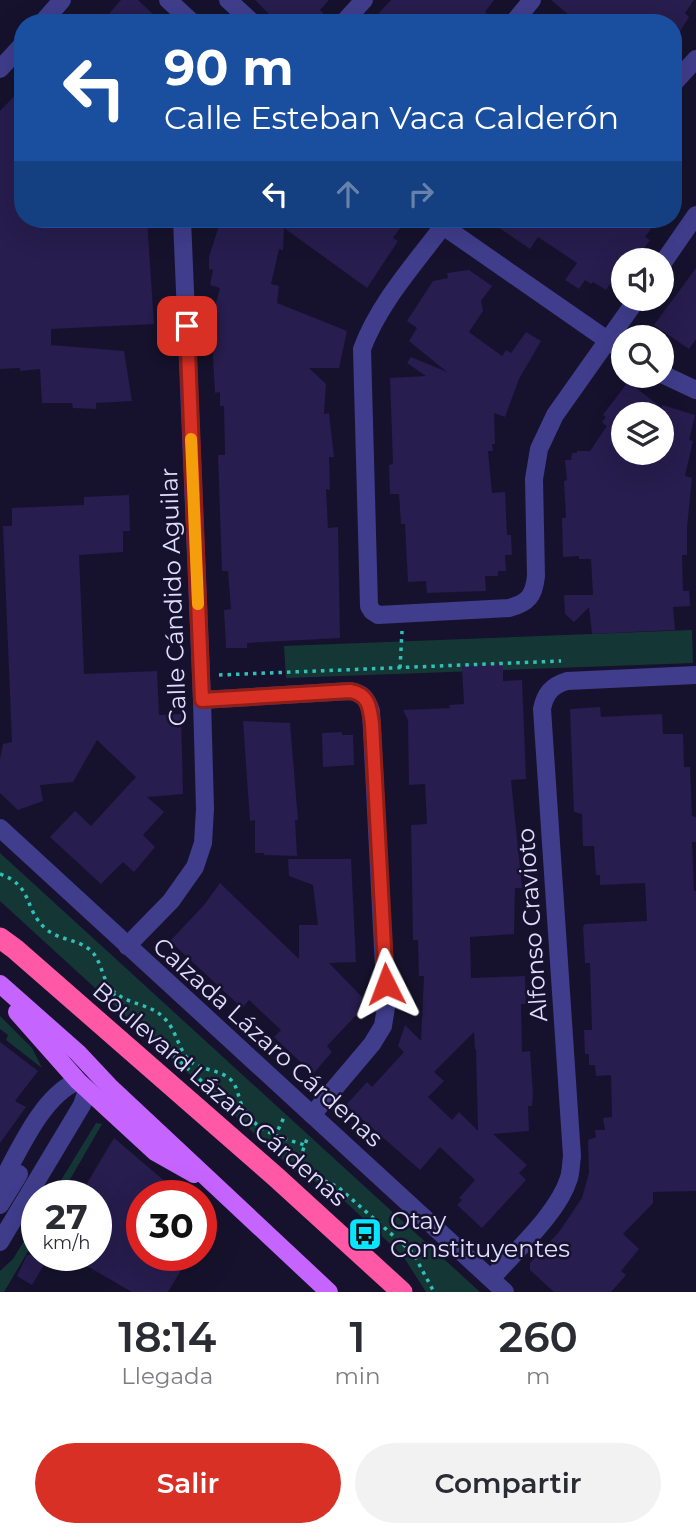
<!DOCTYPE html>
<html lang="es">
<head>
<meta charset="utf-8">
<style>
  body { margin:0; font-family:Montserrat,sans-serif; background:#f2f2f3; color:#2b2b33; height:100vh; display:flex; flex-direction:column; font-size:26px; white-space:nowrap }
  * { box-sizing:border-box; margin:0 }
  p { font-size:23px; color:#7c7c81 }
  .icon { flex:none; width:38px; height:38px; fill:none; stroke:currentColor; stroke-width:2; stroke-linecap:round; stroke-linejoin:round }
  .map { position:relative; height:1292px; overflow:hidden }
  .drawer { display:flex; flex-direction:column; background:#fff; flex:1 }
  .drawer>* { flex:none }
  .top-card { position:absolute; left:14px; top:14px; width:668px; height:214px; border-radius:28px; box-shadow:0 7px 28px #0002; background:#1a4fa0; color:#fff; overflow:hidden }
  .tools { position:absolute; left:611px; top:248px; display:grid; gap:14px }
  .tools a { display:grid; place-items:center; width:63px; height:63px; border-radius:50%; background:#fff; box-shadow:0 7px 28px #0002; font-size:35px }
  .speed { position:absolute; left:21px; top:1180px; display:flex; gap:14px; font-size:35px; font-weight:700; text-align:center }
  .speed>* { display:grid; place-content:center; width:91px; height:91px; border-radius:50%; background:#fff; box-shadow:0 7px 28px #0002; line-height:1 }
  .speed small { font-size:18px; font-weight:400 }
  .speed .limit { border:10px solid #d22; background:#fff; color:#111 }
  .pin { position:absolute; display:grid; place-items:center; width:60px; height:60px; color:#fff; margin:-30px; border-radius:14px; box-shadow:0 4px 10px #0006 }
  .me { position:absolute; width:77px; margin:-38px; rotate:357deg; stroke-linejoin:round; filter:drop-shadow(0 0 5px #0008) }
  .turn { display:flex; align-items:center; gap:24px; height:147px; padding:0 35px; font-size:32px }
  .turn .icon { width:91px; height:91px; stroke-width:2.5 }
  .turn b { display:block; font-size:49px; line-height:60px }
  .lanes { display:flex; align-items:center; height:66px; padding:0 35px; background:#0003; justify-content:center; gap:35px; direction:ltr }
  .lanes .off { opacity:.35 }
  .eta { display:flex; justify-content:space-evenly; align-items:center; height:119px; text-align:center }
  .eta b { font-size:42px; font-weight:600; line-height:49px }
  .button { display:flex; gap:14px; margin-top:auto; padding:14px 35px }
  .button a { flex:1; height:80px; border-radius:42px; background:#d93025; color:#fff; font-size:28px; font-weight:600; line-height:80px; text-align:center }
  .button a+a { background:#f2f2f3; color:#2b2b33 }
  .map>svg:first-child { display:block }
</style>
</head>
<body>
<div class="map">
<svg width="696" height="1292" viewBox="0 0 696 1292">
  <rect width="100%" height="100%" fill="#16122d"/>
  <g fill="#143736">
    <path d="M692,630L693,663L286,678L284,646Z"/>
    <path d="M0,853L480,1292H426L403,1256L335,1192L295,1171L0,901Z"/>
    <path d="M0,1016L32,1048L42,1068L6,1040L8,1035L0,1029Z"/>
    <path d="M96,1123L102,1124L61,1195H52Z"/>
    <path d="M37,1220V1236L4,1292H0V1271L13,1259Z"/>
  </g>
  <g fill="#271d4e" fill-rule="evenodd">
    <path d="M121,0H138L162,23H101Z"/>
    <path d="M255,0H329L320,10L332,23H278Z"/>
    <path d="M391,0H494L485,12L497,23H370Z"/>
    <path d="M551,0H694L685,13L689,17L679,33L674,29V23H563L569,15Z"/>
    <path d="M23,87V219H147L154,324L51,329V345L124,351L132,401L96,403V409L73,408L72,403H42L40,369L20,371V368L0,369V111Z"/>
    <path d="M221,219H387L400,228L393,238L398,241L367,288L284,228L283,250L279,249L271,284L279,286L277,303L347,331L339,368H309L326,384L324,414L329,413L334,457H329L330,490L326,489L328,528L338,527L340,638L247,643V648H226L224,610L231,609L228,571H222L218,455H225L224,406H220V392L215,393L211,322L220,288L210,285L213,270L209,269V257Z"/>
    <path d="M486,219H639L652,227L645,237L650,240L635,261H623V266L606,290L593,282L591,284L585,280L579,289L565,280L577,263L538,237L530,249Z"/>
    <path d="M696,268V339L689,349L654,325Z"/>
    <path d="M469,270L492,286L481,301L483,311L469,332L502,356L506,350L511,353L526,332L541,341L519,379L505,417L494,413L495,444H492L493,451H488L492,493L505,492L507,535H511L512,555H505L506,571H498V576H485L486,591L427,593L426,581L408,582L405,524H401L399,494H390L389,465L393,464L390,378L426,376L407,363L411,357L447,372L409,341L417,328L407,321L433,281L448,278L447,273Z"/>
    <path d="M628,382L662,408V405L695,415L689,440L693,441L685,476L692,478L687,527V555H682L683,591H689L690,606L673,607L675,630L592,634L589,607L574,622L565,614L564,595H593L591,559H579V556L563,557L562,518H566L564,481L567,480L565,460H571L572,453H577V451H590L607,426L602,422L606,417L603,415ZM623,415H662V453H623Z"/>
    <path d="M129,495L130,531H123V552L79,555L84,674L157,671L159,715L181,714L183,794L147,797L164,812L143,835L155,847L134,872L123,862L101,884L50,837L75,811L91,826L136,777L97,740L73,782L40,785L43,801L18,810L0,793V759L3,744L12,742L3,526H12V508L84,505V497Z"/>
    <path d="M503,664V681L522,680L526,779L511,780L522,888H515L514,934L470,937L471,978L525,976L526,1004H521L522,1052L530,1051L533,1094L532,1106H528L529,1131L493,1134L527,1165L519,1173L526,1180L482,1228L457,1205L462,1200L459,1198L475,1180L440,1147L420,1170L346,1105L367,1082L372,1087L404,1052L398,1046L405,1025L421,1041L424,976H419L418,940H413L411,825L427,824L425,784L409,785L408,720L403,710L450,708L449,705L464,704L462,666ZM474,1032L475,1050L476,1049L478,1131L459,1112L452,1120L428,1097L444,1081L434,1072Z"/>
    <path d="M600,707L601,717L662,714L663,734H683L684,767H690L692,816L696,817V842H692L694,891H696V1191L653,1192V1203L623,1234L639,1249L621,1271L626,1275L611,1292H554L530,1270V1263L559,1232L582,1198L589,1173L588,1140L596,1137L595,1130H605L603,1118L612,1117L611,1075L596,1076L595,1065H589V1054H585L584,1030H592L590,963H585L583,927L585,924L647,921L645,883L600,885V875H596L594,846H583L582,814L574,812L570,709Z"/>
    <path d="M243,721L290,723L298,820H295L297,856L264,855V853H255V820L250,821Z"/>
    <path d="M342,732V735H353L354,765L323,767L322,733Z"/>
    <path d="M288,859H351L356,962L329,963L363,998L361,1010L327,1046L332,1052L313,1074L274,1037L281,1030L249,1000L242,1008L170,941L204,905L220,883L299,959V925H318L313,885L289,876Z"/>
    <path d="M0,1042L38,1071L15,1101L26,1107L0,1143Z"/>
    <path d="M114,1138L181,1195H142V1255H190L168,1292H132L68,1255H96V1195H80Z"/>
    <path d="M27,1255H50L32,1285L17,1276Z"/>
  </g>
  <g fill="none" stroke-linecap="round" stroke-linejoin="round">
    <g stroke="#31c0b8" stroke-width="3.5" stroke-dasharray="3.5 5" stroke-linecap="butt">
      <path d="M400,668L402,631"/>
      <path d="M219,675L561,661"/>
      <path d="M0,874C34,886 23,909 46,929C59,940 76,939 89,949C102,959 101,978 112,990C127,1005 149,1003 163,1017C176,1029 177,1045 187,1058C198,1071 217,1068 230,1079C238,1086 238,1098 243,1108C255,1131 281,1138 305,1145"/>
      <path d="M115,993L110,998L207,1086"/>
      <path d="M271,1145L285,1115"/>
      <path d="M297,1167L308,1136"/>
      <path d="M301,1170L338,1187L413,1253L434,1292"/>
    </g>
    <g stroke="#403d8c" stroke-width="18">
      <path d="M168,0L193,23"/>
      <path d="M228,0L253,23"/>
      <path d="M42,23L62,0"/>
      <path d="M343,23L364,0"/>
      <path d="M513,23L532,0"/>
      <path d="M0,69L23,44"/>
      <path d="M674,83L696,59"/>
      <path d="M433,219L623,351"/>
      <path d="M443,226C414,265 379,303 362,349L369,606L372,611L378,615L509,608C528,603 534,596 536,576L534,479L539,449L555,415L637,299"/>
      <path d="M662,264L696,215"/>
      <path d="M662,374L696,390"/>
      <path d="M202,700L350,691C363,693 367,699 371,711L386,1007L383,1026L372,1044L312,1115"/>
      <path d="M0,828L505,1292"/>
      <path d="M127,946L171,901L195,867L203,843L205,809L202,700L182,219"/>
      <path d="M0,1185C18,1153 42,1095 78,1081"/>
      <path d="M0,1205L19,1174"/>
      <path d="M0,1242L82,1105L87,1090"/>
      <path d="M491,1279C515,1251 558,1214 569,1178C571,1171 571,1163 572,1156L542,709C545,694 551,686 567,681L696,675"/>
    </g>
    <g stroke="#c664ff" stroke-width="18">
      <path d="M0,984L78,1053L109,1086L329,1292"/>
      <path d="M17,1012L78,1081L155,1152L194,1174"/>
    </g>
    <path stroke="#ff58a7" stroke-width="21" d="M0,938L15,949L276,1177L402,1292"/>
  </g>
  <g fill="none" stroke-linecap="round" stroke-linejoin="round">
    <g stroke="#8d1f18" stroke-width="18">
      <path id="route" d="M187,326L202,700L350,691C369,694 370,708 372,724L386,984"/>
    </g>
    <use href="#route" stroke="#d93025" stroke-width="12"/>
    <path stroke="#f59e0b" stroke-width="12" d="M191,439L198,604"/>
  </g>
  <defs>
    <g id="bus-square" transform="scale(1.75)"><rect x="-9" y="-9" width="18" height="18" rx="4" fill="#09e5ff" stroke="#16122d"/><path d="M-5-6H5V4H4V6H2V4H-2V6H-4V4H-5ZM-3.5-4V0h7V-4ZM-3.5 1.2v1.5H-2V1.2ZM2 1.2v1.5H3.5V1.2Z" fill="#111"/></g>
  </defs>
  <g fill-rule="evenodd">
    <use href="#bus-square" x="365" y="1234"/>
  </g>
  <g text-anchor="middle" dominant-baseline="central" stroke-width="5" stroke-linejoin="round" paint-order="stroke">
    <g font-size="24" fill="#e1ddff" stroke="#16122d">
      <text transform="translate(173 597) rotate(-92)">Calle Cándido Aguilar</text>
      <text transform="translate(532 925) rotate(-94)">Alfonso Cravioto</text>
      <text transform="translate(268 1042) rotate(42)">Calzada Lázaro Cárdenas</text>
      <text transform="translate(220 1094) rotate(41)">Boulevard Lázaro Cárdenas</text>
    </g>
    <g font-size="24" fill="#e1ddff" stroke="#16122d" text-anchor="start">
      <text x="390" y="1220">Otay<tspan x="390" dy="28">Constituyentes</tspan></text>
    </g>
  </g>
</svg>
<div class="tools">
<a><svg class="icon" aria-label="sound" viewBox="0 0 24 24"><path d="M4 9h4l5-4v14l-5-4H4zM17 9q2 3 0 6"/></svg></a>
<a><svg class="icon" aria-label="search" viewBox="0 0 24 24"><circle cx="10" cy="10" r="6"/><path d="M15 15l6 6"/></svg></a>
<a><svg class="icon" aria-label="layers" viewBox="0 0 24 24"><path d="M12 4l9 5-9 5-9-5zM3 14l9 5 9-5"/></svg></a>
</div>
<div class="speed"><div>27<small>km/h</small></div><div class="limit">30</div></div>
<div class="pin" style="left:187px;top:326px;background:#d93025"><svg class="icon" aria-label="arrive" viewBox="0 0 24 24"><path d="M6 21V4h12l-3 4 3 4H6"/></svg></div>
<svg class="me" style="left:386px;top:984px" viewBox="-20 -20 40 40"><path d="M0-17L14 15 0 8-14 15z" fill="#d93025" stroke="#fff" stroke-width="4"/></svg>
<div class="top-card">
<div class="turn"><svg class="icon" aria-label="left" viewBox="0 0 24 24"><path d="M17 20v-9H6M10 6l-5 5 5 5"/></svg><div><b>90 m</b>Calle Esteban Vaca Calderón</div></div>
<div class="lanes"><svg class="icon" aria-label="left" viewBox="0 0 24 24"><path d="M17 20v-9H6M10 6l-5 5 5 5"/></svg><svg class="icon off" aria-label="ahead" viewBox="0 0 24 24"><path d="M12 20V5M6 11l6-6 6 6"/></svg><svg class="icon off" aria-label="right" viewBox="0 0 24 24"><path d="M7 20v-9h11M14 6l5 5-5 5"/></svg></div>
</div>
</div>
<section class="drawer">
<div class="eta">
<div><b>18:14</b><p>Llegada</p></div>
<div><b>1</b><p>min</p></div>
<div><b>260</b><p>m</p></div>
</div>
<div class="button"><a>Salir</a><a>Compartir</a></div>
</section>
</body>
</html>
